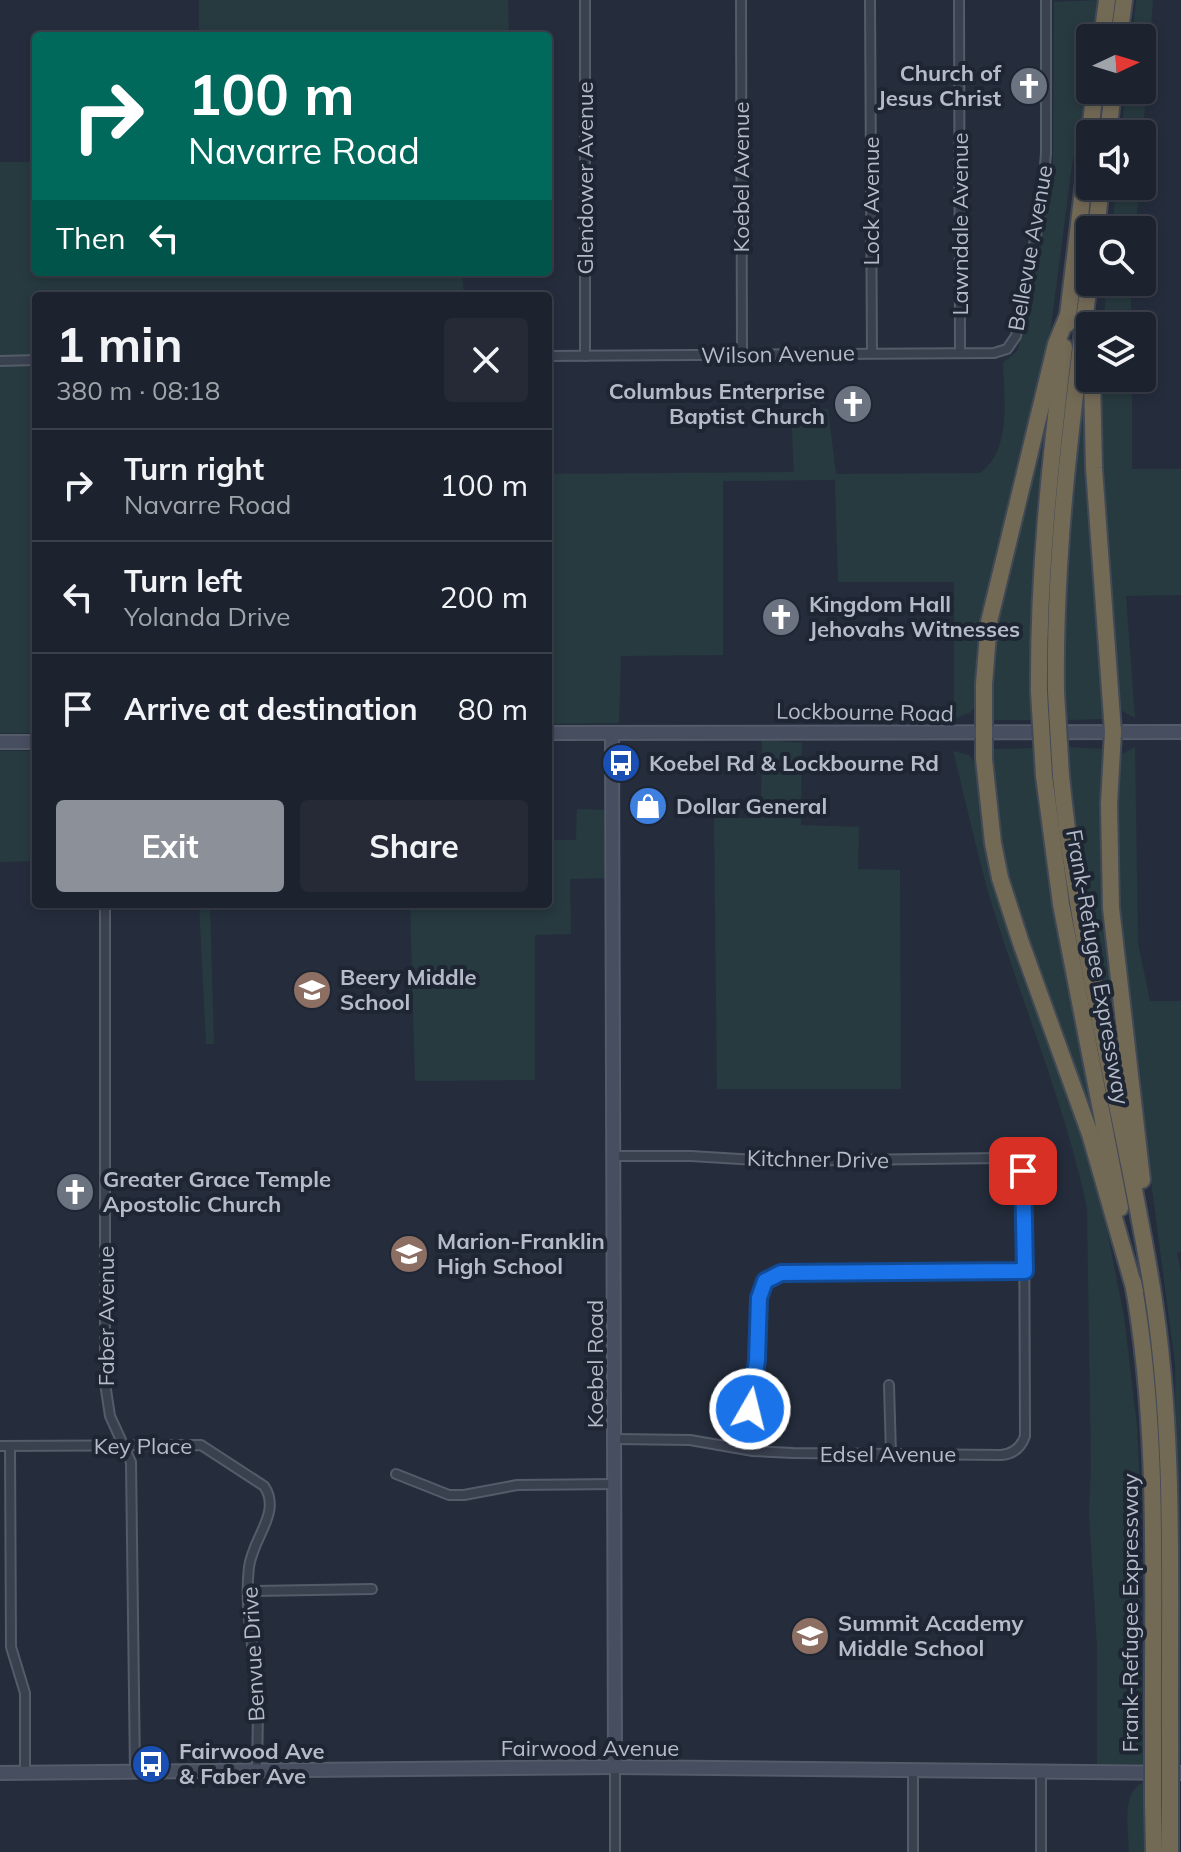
<!DOCTYPE html>
<html lang="en">
<head>
<meta charset="utf-8">
<style>
  body { margin:0; font-family:Mulish,sans-serif; background:#252a36; color:#f1f3f6; height:100vh; display:flex; flex-direction:column; font-size:30px; white-space:nowrap }
  * { box-sizing:border-box; margin:0 }
  p { font-size:26px; color:#a0a4aa }
  .icon { flex:none; width:44px; height:44px; fill:none; stroke:currentColor; stroke-width:2; stroke-linecap:round; stroke-linejoin:round }
  .map { position:relative; flex:1; overflow:hidden }
  .side { position:absolute; left:32px; top:292px; width:520px; height:616px; display:flex; flex-direction:column; background:#1c222e; border-radius:8px; box-shadow:0 4px 12px #0003,0 0 0 2px #3a3f4a }
  .side>* { flex:none }
  .banner { position:absolute; left:32px; top:32px; width:520px; height:244px; border-radius:8px; box-shadow:0 4px 12px #0003,0 0 0 2px #3a3f4a; background:#00695c; color:#fff; overflow:hidden }
  .needle { width:52px; rotate:86deg }
  .controls { position:absolute; left:1076px; top:24px; display:grid; gap:16px }
  .controls a { display:grid; place-items:center; width:80px; height:80px; border-radius:8px; background:#1c222e; box-shadow:0 4px 12px #0003,0 0 0 2px #3a3f4a; font-size:40px }
  .pin { position:absolute; display:grid; place-items:center; width:68px; height:68px; color:#fff; margin:-34px; border-radius:16px; box-shadow:0 4px 12px #0006 }
  .me { position:absolute; width:88px; margin:-44px; rotate:8deg; stroke-linejoin:round; filter:drop-shadow(0 0 6px #0008) }
  .turn { display:flex; align-items:center; gap:28px; height:168px; padding:0 24px; font-size:36px }
  .turn .icon { width:104px; height:104px; stroke-width:2.5 }
  .turn b { display:block; font-size:56px; line-height:68px }
  .then { display:flex; align-items:center; height:76px; padding:0 24px; background:#0003; gap:16px; font-size:30px }
  .round { display:grid; place-items:center; flex:none; width:84px; height:84px; border-radius:8px; background:#252a36 }
  .head { display:flex; align-items:center; justify-content:space-between; height:136px; padding:0 24px }
  h1 { font-size:48px; font-weight:700; line-height:60px }
  .action { display:flex; gap:16px; margin-top:auto; padding:16px 24px }
  .action a { flex:1; height:92px; border-radius:8px; background:#8c9099; color:#fff; font-size:32px; font-weight:700; line-height:92px; text-align:center }
  .action a+a { background:#252a36; color:#f1f3f6 }
  ul { padding:0; list-style:none }
  li { display:flex; align-items:center; gap:24px; height:112px; padding:0 24px; border-top:2px solid #3a3f4a }
  li div { flex:1 }
  li b { display:block; font-size:30px }
  li em { font-style:normal }
  .map>svg:first-child { display:block }
</style>
</head>
<body>
<div class="map">
<svg width="1181" height="1852" viewBox="0 0 1181 1852">
  <rect width="100%" height="100%" fill="#252d3d"/>
  <g fill="#273a3f">
    <path d="M199,0H508L509,36H199Z"/>
    <path d="M1098,0L1093,38H1090L1084,109L1072,165L1047,358L977,704L971,712L954,719V582H838L835,480L723,481V655L621,656L619,723L548,724V474L794,472L791,409H828L836,474L980,473C1012,450 1004,398 1003,363L1018,350L1049,195L1053,160L1054,2Z"/>
    <path d="M1136,0H1153L1142,145V134H1121L1126,90H1142V38H1132Z"/>
    <path d="M0,162H36V272H462L464,296H36V358L0,359Z"/>
    <path d="M1116,186H1139L1136,226L1145,228L1154,280L1131,287V326H1103L1107,282H1142V230H1112Z"/>
    <rect x="0" y="366" width="36" height="367"/>
    <path d="M1086,375L1105,719L1067,720C1059,605 1071,490 1086,375Z"/>
    <path d="M1100,378H1132V469H1181V595L1126,596L1135,718L1119,709L1115,698Z"/>
    <path d="M1041,428L1044,429C1034,526 1028,623 1031,720H993L990,678L994,631Z"/>
    <path d="M762,740L802,743L801,825L859,827L858,869L900,870L901,1089H717L714,818H761Z"/>
    <path d="M1068,747L1105,749L1126,1090H1122L1077,844Z"/>
    <path d="M1135,747L1138,943L1150,1001H1181V1252L1177,1253L1181,1272V1767L1179,1751L1175,1364L1122,959L1116,771L1120,755Z"/>
    <path d="M1033,748C1043,875 1070,999 1095,1124L1038,976L1002,859L989,759L993,749Z"/>
    <path d="M0,751H36V861L0,862Z"/>
    <path d="M953,751L969,755L981,771L980,813L984,835L1005,917L1093,1159L1124,1316L1137,1426L1142,1525L1143,1765H1097V1647L1089,1513L1091,1466L1087,1208C1065,1104 1023,1006 992,905C977,854 966,802 953,751Z"/>
    <path d="M577,809L606,810V878L570,879L571,934L535,935V1080L415,1081L410,904H548V840H576Z"/>
    <path d="M199,904H210L214,1044H206Z"/>
    <path d="M1144,1782V1852H1129C1129,1830 1120,1792 1144,1782Z"/>
  </g>
  <g fill="none" stroke-linecap="round" stroke-linejoin="round">
    <g stroke="#545b69" stroke-width="12">
      <g id="street">
        <path d="M585,0V356"/>
        <path d="M741,0L742,355"/>
        <path d="M870,0L872,353"/>
        <path d="M959,0L960,352"/>
        <path d="M548,356L994,353L1007,349L1016,336L1042,204L1046,153V0"/>
        <path d="M0,361L36,360"/>
        <path d="M105,904V1383L110,1416L131,1462L135,1771"/>
        <path d="M615,1156H691L772,1161L1000,1158C1014,1160 1022,1165 1024,1179L1025,1436C1021,1448 1013,1454 1001,1455L793,1453L753,1451L690,1440L616,1439"/>
        <path d="M889,1385L891,1454"/>
        <path d="M0,1446L201,1445L264,1486C282,1512 253,1537 249,1567C244,1608 254,1649 257,1690C259,1717 257,1744 257,1771"/>
        <path d="M10,1446L11,1647L25,1693V1773"/>
        <path d="M742,1449L757,1360L760,1289L765,1281L781,1273L1025,1271"/>
        <path d="M396,1474L449,1495H464L517,1485L615,1484"/>
        <path d="M249,1591L372,1589"/>
        <path d="M1041,1772V1852"/>
        <path d="M615,1852V1767"/>
        <path d="M913,1852V1771"/>
      </g>
    </g>
    <g stroke="#545b69" stroke-width="16">
      <g id="secondary">
        <path d="M548,733L1181,732"/>
        <path d="M612,733L615,1767"/>
        <path d="M0,742H36"/>
        <path d="M0,1773L615,1767L1181,1773"/>
      </g>
    </g>
    <g stroke="#414856" stroke-width="20">
      <g id="highway">
        <path d="M1102,38L1107,0"/>
        <path d="M1119,38L1124,0"/>
        <path d="M1108,134L1113,90"/>
        <path d="M1096,230L1101,186"/>
        <path d="M1068,315L1056,344L989,622L984,684V759L993,843L1000,878L1021,943L1090,1134L1135,1291"/>
        <path d="M1067,324L1095,90"/>
        <path d="M1092,378L1094,468L1113,732L1109,804L1111,908L1142,1180"/>
        <path d="M1039,692C1038,576 1050,463 1064,347"/>
        <path d="M1056,692C1054,551 1072,414 1090,275"/>
        <path d="M1044,776L1061,904L1120,1208"/>
        <path d="M1061,776C1078,949 1124,1117 1152,1288C1176,1436 1169,1590 1170,1740"/>
        <path d="M1133,1282C1160,1432 1152,1588 1153,1740"/>
        <path d="M1153,1802L1154,1852"/>
        <path d="M1170,1803V1852"/>
      </g>
    </g>
    <use href="#street" stroke="#39404e" stroke-width="8"/>
    <use href="#secondary" stroke="#474e60" stroke-width="12"/>
    <use href="#highway" stroke="#736a56" stroke-width="16"/>
    <g stroke="#414856" stroke-width="20" stroke-linecap="butt">
      <g id="highway-bridge">
        <path d="M1039,692L1044,776"/>
        <path d="M1056,692L1061,776"/>
        <path d="M1153,1740V1802"/>
        <path d="M1170,1803V1740"/>
      </g>
    </g>
    <use href="#highway-bridge" stroke="#736a56" stroke-width="16"/>
  </g>
  <g fill="none" stroke-linecap="round" stroke-linejoin="round">
    <g stroke="#114b97" stroke-width="20">
      <path id="route" d="M750,1409L757,1360L759,1298L765,1281L781,1273L1025,1271L1023,1171"/>
    </g>
    <use href="#route" stroke="#1a73e8" stroke-width="14"/>
  </g>
  <defs>
    <g id="church-disc" transform="scale(2)"><circle r="9.5" fill="#6b7280" stroke="#1e2533"/><path d="M-1.2-6h2.4v3.5h3.3v2.4h-3.3V6h-2.4V-.1h-3.3v-2.4h3.3Z" fill="#fff"/></g>
    <g id="bus-disc" transform="scale(2)"><circle r="9.5" fill="#1a4fb4" stroke="#1e2533"/><path d="M-5-6H5V4H4V6H2V4H-2V6H-4V4H-5ZM-3.5-4V0h7V-4ZM-3.5 1.2v1.5H-2V1.2ZM2 1.2v1.5H3.5V1.2Z" fill="#fff"/></g>
    <g id="shop-disc" transform="scale(2)"><circle r="9.5" fill="#3f7fe0" stroke="#1e2533"/><path d="M-5-2.5h2.3a2.7 3.5 0 0 1 5.4 0H5L5.5 6h-11ZM-1.5-2.5h3a1.5 2.3 0 0 0-3 0Z" fill="#fff"/></g>
    <g id="school-disc" transform="scale(2)"><circle r="9.5" fill="#8d6e63" stroke="#1e2533"/><path d="M0-5L7-2L0 1L-7-2ZM-4 1L0 2.5L4 1V4Q0 6-4 4Z" fill="#fff"/></g>
  </defs>
  <g fill-rule="evenodd">
    <use href="#church-disc" x="1029" y="86"/>
    <use href="#church-disc" x="853" y="404"/>
    <use href="#church-disc" x="781" y="617"/>
    <use href="#bus-disc" x="621" y="763"/>
    <use href="#shop-disc" x="648" y="806"/>
    <use href="#school-disc" x="312" y="990"/>
    <use href="#church-disc" x="75" y="1192"/>
    <use href="#school-disc" x="409" y="1254"/>
    <use href="#school-disc" x="810" y="1636"/>
    <use href="#bus-disc" x="151" y="1764"/>
  </g>
  <g text-anchor="middle" dominant-baseline="central" stroke-width="8" stroke-linejoin="round" paint-order="stroke">
    <g font-size="22" font-weight="bold" fill="#b5bbc9" stroke="#1e2533" text-anchor="start">
      <text x="1001" y="73" text-anchor="end">Church of<tspan x="1001" dy="25">Jesus Christ</tspan></text>
      <text x="825" y="391" text-anchor="end">Columbus Enterprise<tspan x="825" dy="25">Baptist Church</tspan></text>
      <text x="809" y="604">Kingdom Hall<tspan x="809" dy="25">Jehovahs Witnesses</tspan></text>
      <text x="649" y="763">Koebel Rd &amp; Lockbourne Rd</text>
      <text x="676" y="806">Dollar General</text>
      <text x="340" y="977">Beery Middle<tspan x="340" dy="25">School</tspan></text>
      <text x="103" y="1179">Greater Grace Temple<tspan x="103" dy="25">Apostolic Church</tspan></text>
      <text x="437" y="1241">Marion-Franklin<tspan x="437" dy="25">High School</tspan></text>
      <text x="838" y="1623">Summit Academy<tspan x="838" dy="25">Middle School</tspan></text>
      <text x="179" y="1751">Fairwood Ave<tspan x="179" dy="25">&amp; Faber Ave</tspan></text>
    </g>
    <g font-size="22" fill="#b5bbc9" stroke="#1e2533">
      <text transform="translate(741 177) rotate(-90)">Koebel Avenue</text>
      <text transform="translate(585 178) rotate(-90)">Glendower Avenue</text>
      <text transform="translate(871 201) rotate(-90)">Lock Avenue</text>
      <text transform="translate(960 224) rotate(-90)">Lawndale Avenue</text>
      <text transform="translate(1030 248) rotate(-80)">Bellevue Avenue</text>
      <text transform="translate(778 354) rotate(-1)">Wilson Avenue</text>
      <text transform="translate(865 712) rotate(1)">Lockbourne Road</text>
      <text transform="translate(1098 967) rotate(80)">Frank-Refugee Expressway</text>
      <text transform="translate(818 1159) rotate(1)">Kitchner Drive</text>
      <text transform="translate(106 1316) rotate(-90)">Faber Avenue</text>
      <text transform="translate(595 1364) rotate(-90)">Koebel Road</text>
      <text x="143" y="1446">Key Place</text>
      <text x="888" y="1454">Edsel Avenue</text>
      <text transform="translate(1130 1613) rotate(-90)">Frank-Refugee Expressway</text>
      <text transform="translate(253 1654) rotate(-93)">Benvue Drive</text>
      <text x="590" y="1748">Fairwood Avenue</text>
    </g>
  </g>
</svg>
<div class="controls">
<a><svg class="needle" viewBox="-14 -14 28 28"><path d="M0-13l5 13h-10z" fill="#e53935"/><path d="M0 13l5-13h-10z" fill="#a0a4aa"/></svg></a>
<a><svg class="icon" aria-label="sound" viewBox="0 0 24 24"><path d="M4 9h4l5-4v14l-5-4H4zM17 9q2 3 0 6"/></svg></a>
<a><svg class="icon" aria-label="search" viewBox="0 0 24 24"><circle cx="10" cy="10" r="6"/><path d="M15 15l6 6"/></svg></a>
<a><svg class="icon" aria-label="layers" viewBox="0 0 24 24"><path d="M12 4l9 5-9 5-9-5zM3 14l9 5 9-5"/></svg></a>
</div>
<div class="pin" style="left:1023px;top:1171px;background:#d93025"><svg class="icon" aria-label="arrive" viewBox="0 0 24 24"><path d="M6 21V4h12l-3 4 3 4H6"/></svg></div>
<svg class="me" style="left:750px;top:1409px" viewBox="-20 -20 40 40"><circle r="17" fill="#1a73e8" stroke="#fff" stroke-width="3"/><path d="M0-11L8 9 0 5-8 9z" fill="#fff"/></svg>
<div class="banner">
<div class="turn"><svg class="icon" aria-label="right" viewBox="0 0 24 24"><path d="M7 20v-9h11M14 6l5 5-5 5"/></svg><div><b>100 m</b>Navarre Road</div></div>
<div class="then">Then<svg class="icon" aria-label="left" viewBox="0 0 24 24"><path d="M17 20v-9H6M10 6l-5 5 5 5"/></svg></div>
</div>
<section class="side">
<div class="head"><div><h1>1 min</h1><p>380 m · 08:18</p></div><a class="round"><svg class="icon" aria-label="close" viewBox="0 0 24 24"><path d="M6 6l12 12M18 6L6 18"/></svg></a></div>
<ul>
<li><svg class="icon" aria-label="right" viewBox="0 0 24 24"><path d="M7 20v-9h11M14 6l5 5-5 5"/></svg><div><b>Turn right</b><p>Navarre Road</p></div><em>100 m</em></li>
<li><svg class="icon" aria-label="left" viewBox="0 0 24 24"><path d="M17 20v-9H6M10 6l-5 5 5 5"/></svg><div><b>Turn left</b><p>Yolanda Drive</p></div><em>200 m</em></li>
<li><svg class="icon" aria-label="arrive" viewBox="0 0 24 24"><path d="M6 21V4h12l-3 4 3 4H6"/></svg><div><b>Arrive at destination</b></div><em>80 m</em></li>
</ul>
<div class="action"><a>Exit</a><a>Share</a></div>
</section>
</div>
</body>
</html>
